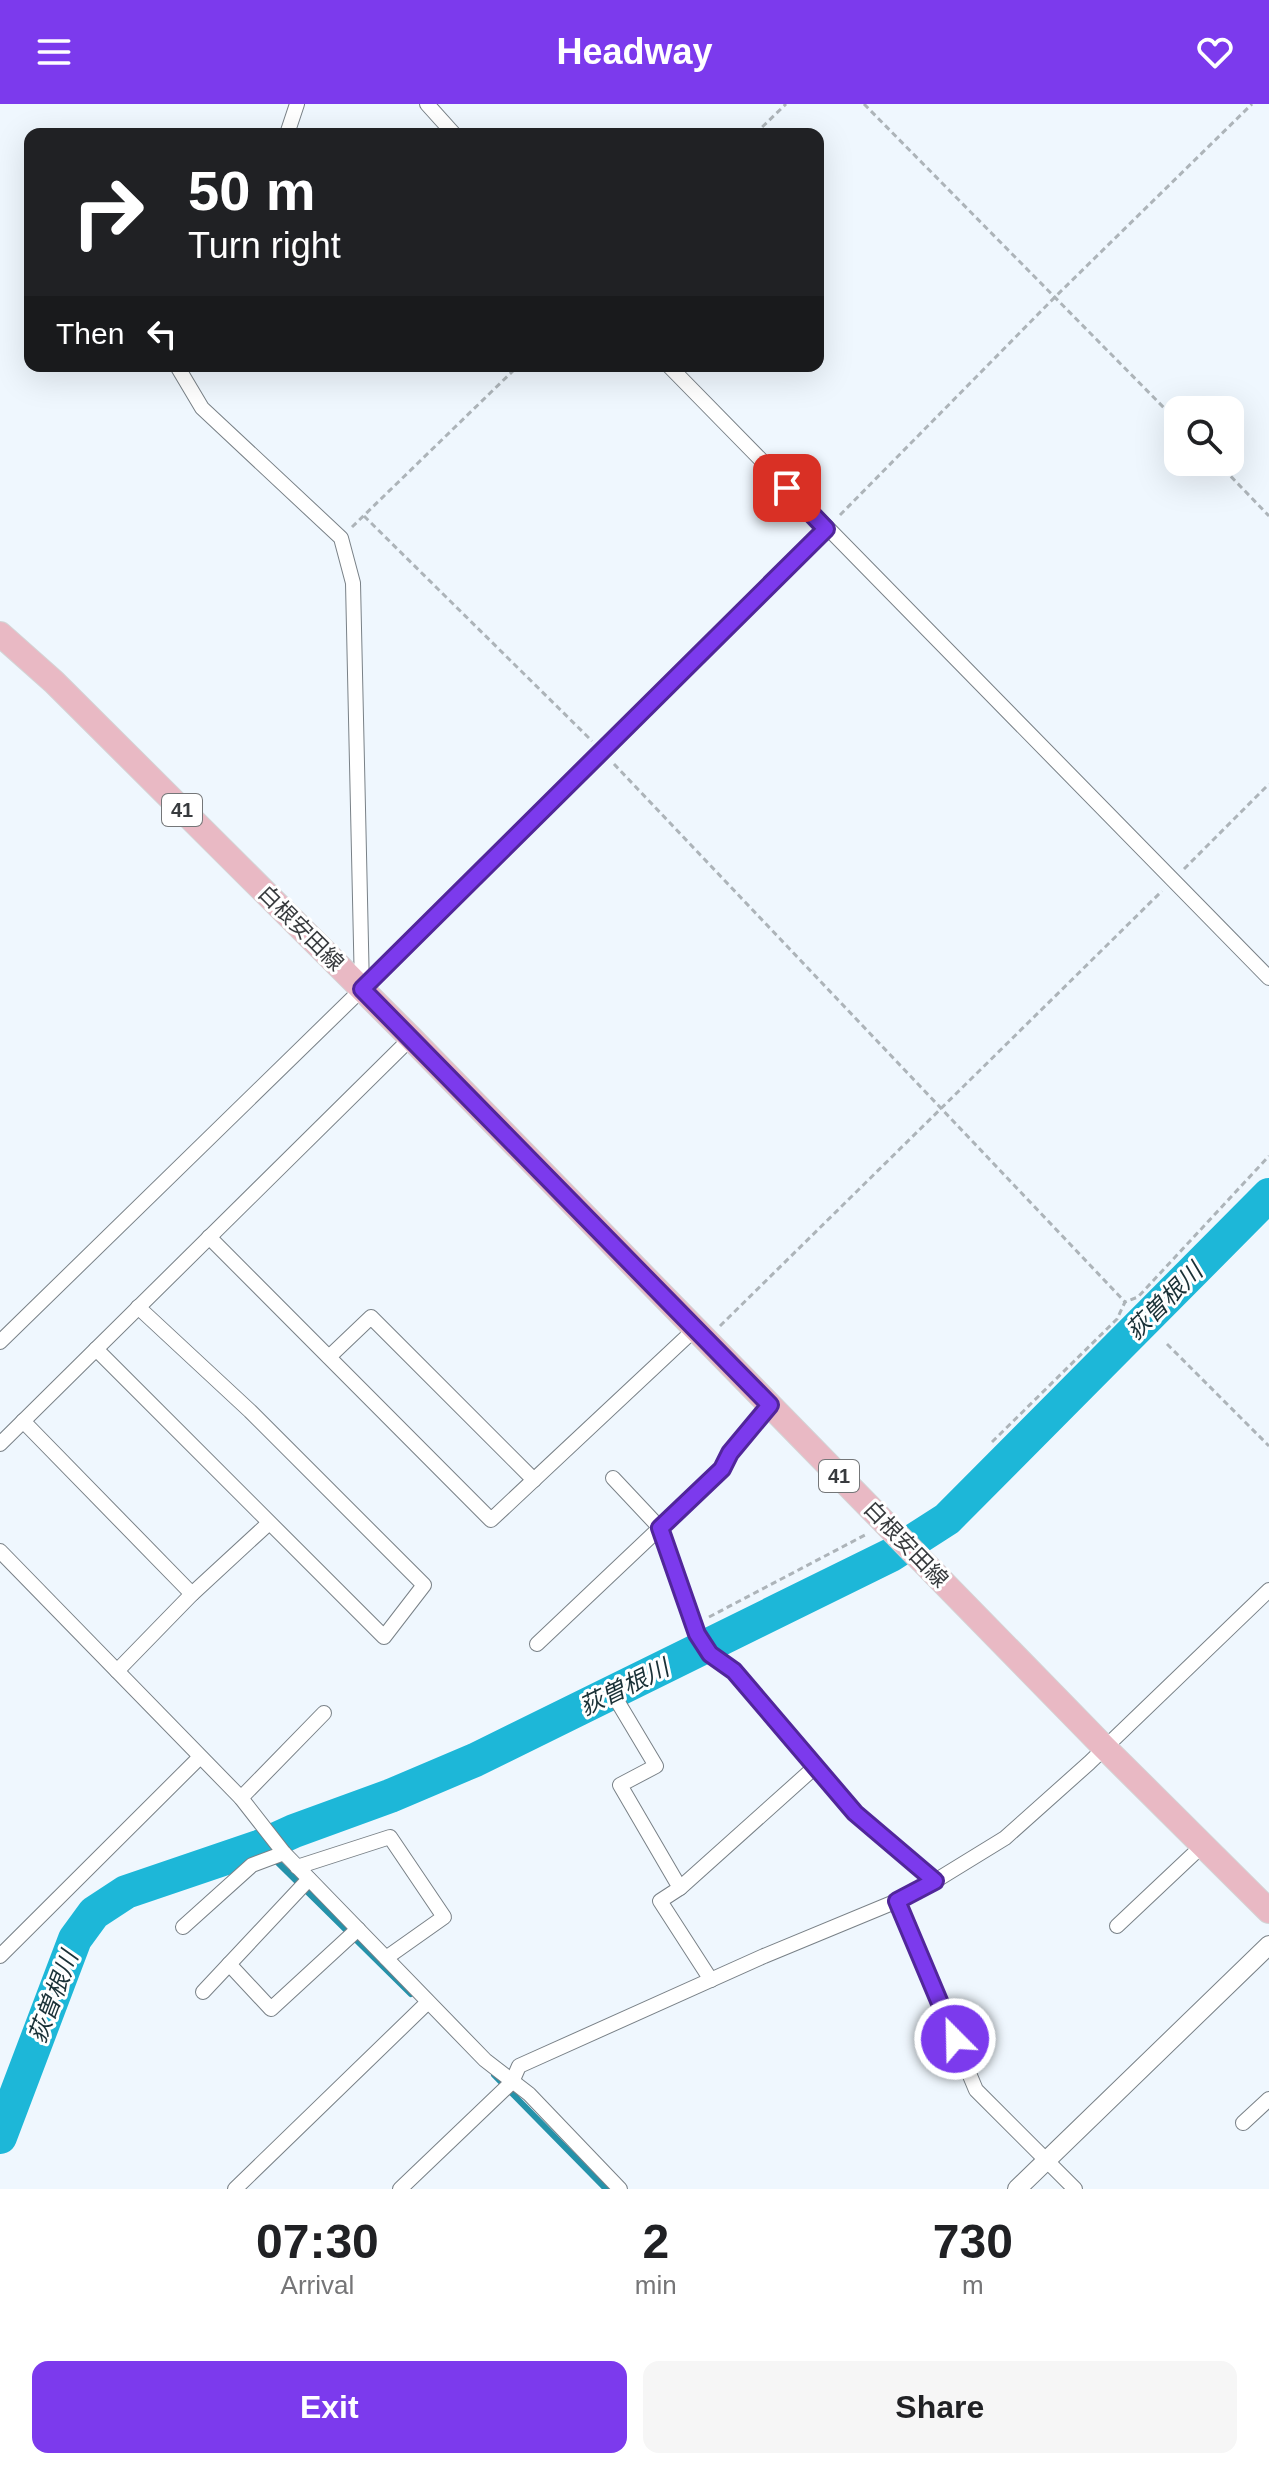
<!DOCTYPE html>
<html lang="en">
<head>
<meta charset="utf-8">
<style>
  body { margin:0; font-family:Arial,"Noto Sans JP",sans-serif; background:#f6f6f6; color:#202124; height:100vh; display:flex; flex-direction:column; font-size:30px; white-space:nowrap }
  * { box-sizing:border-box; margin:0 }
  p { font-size:26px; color:#757577 }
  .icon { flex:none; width:44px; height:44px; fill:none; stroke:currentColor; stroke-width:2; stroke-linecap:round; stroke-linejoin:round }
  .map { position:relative; height:2085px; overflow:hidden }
  .panel { display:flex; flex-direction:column; background:#fff; flex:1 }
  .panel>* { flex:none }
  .guide { position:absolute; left:24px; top:24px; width:800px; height:244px; border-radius:16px; box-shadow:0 8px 32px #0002; background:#202124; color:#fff; overflow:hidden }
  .fabs { position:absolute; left:1164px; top:292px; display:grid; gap:16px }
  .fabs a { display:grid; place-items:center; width:80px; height:80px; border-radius:16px; background:#fff; box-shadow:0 8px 32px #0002; font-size:40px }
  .pin { position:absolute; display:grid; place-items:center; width:68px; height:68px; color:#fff; margin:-34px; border-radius:16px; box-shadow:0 4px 12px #0006 }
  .me { position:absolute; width:88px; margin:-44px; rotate:337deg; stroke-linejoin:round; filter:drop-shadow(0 0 6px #0008) }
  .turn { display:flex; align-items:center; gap:28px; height:168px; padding:0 32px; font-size:36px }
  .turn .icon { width:104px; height:104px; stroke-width:2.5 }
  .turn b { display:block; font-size:56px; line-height:68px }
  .then { display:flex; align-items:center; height:76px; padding:0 32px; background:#0003; gap:16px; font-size:30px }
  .eta { display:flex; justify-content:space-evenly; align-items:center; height:136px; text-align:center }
  .eta b { font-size:48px; font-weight:800; line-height:56px }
  .action { display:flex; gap:16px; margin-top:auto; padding:16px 32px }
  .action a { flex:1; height:92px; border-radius:16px; background:#7c3aed; color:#fff; font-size:32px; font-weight:800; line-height:92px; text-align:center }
  .action a+a { background:#f6f6f6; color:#202124 }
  header { display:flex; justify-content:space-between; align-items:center; height:104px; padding:0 32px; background:#7c3aed; color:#fff; font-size:36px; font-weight:800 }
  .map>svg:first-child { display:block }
</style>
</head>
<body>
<header><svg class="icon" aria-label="menu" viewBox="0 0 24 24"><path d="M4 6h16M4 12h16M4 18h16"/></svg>Headway<svg class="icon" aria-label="heart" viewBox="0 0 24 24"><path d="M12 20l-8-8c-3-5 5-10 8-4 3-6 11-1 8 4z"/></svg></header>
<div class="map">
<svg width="1269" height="2085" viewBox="0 0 1269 2085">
  <rect width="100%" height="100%" fill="#eff7fe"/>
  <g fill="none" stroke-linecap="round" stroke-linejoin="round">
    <g stroke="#2592aa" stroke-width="6">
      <path d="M261,1742L411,1890"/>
      <path d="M494,1971L606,2085"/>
    </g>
    <path stroke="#1db7d8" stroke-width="34" d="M0,2033L75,1835L94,1809L126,1788L261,1742L294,1727L390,1692L475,1656L891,1451L947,1415L1269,1091"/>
    <g stroke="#798187" stroke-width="16">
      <g id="minor">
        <path d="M427,0L454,30"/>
        <path d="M287,30L297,0"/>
        <path d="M177,262L202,304L341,434L353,479L362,885"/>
        <path d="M669,262L1269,874"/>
        <path d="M209,1133L491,1416L695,1225"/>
        <path d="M0,1238L362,885L826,425"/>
        <path d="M96,1245L384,1533L424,1481L250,1307L138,1203"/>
        <path d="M329,1253L371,1213L534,1376"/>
        <path d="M23,1317L192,1490"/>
        <path d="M0,1340L411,934"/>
        <path d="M613,1374L660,1424L697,1530L710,1550L734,1567L855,1709L935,1777"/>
        <path d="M0,1447L241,1694L284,1749L485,1956L529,1990L620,2085"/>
        <path d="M537,1540L722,1365L730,1349L770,1301"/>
        <path d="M117,1567L192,1490L269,1419"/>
        <path d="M619,1600L656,1662L620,1681L680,1784L660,1797L711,1876"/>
        <path d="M241,1694L324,1609"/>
        <path d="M297,1763L390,1733L444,1813L386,1854"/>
        <path d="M680,1784L815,1663"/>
        <path d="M897,1797L976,1986L1075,2085"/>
        <path d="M1117,1822L1203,1741"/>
        <path d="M183,1823L252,1761L284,1749"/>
        <path d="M0,1852L199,1654"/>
        <path d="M229,1860L271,1905L358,1825"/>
        <path d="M203,1888L309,1775"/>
        <path d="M1243,2019L1269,1995"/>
        <path d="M235,2085L428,1898"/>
        <path d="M400,2085L512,1978L519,1962L764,1852L897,1797L935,1777L1005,1734L1089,1659L1269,1486"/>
      </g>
    </g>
    <g stroke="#798187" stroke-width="20">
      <path id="tertiary" d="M1017,2085L1269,1841"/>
    </g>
    <g stroke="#d3d4d5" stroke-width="26">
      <path id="primary" d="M0,530L54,578L411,934L1104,1643L1269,1807"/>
    </g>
    <g stroke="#adb4b9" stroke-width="3" stroke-dasharray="6 4" stroke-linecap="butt">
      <path d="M864,0L1178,318"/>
      <path d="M755,30L786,0"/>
      <path d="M1217,358L1269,412"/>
      <path d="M840,411L1056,192L1252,0"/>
      <path d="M364,412L592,637"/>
      <path d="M352,423L518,262"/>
      <path d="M614,660L1125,1198"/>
      <path d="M1184,765L1269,680"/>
      <path d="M720,1222L1162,787"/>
      <path d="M1167,1240L1269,1342"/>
      <path d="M992,1338L1117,1215L1125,1198L1138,1193L1269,1052"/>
      <path d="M709,1513L865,1431"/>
    </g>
    <use href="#minor" stroke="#fff" stroke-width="14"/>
    <use href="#tertiary" stroke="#fff" stroke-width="18"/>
    <use href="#primary" stroke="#e9b9c4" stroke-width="24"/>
  </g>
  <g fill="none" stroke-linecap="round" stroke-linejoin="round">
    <g stroke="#51269a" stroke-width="20">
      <path id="route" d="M787,384L826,425L362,885L770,1301L730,1349L722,1365L660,1424L697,1530L710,1550L734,1567L855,1709L935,1777L897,1797L955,1935"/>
    </g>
    <use href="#route" stroke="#7c3aed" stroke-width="14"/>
  </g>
  <g text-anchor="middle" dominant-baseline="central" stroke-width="6" stroke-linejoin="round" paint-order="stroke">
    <g fill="#fff" stroke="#747678" stroke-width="2">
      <rect x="162" y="690" width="40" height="32" rx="6"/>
      <rect x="819" y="1356" width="40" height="32" rx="6"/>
    </g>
    <g font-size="20" font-weight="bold" fill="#383b3e">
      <text x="182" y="706">41</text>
      <text x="839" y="1372">41</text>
    </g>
    <g font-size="22" fill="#383b3e" stroke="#fff">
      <text transform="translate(301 824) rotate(45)">白根安田線</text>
      <text transform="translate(906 1440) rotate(46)">白根安田線</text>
    </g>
    <g font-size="24" font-style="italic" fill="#1a3137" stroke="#fff">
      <text transform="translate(1164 1197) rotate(-45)">荻曽根川</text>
      <text transform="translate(624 1583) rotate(-26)">荻曽根川</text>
      <text transform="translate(53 1893) rotate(-69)">荻曽根川</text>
    </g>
  </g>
</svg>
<div class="fabs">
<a><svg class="icon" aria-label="search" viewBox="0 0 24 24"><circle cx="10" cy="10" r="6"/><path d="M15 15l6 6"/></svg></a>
</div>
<div class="pin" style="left:787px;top:384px;background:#d93025"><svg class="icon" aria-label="arrive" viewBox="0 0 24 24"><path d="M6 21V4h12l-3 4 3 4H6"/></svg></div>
<svg class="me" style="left:955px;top:1935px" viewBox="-20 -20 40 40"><circle r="17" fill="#7c3aed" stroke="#fff" stroke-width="3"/><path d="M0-11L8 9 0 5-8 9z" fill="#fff"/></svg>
<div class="guide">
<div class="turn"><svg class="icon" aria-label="right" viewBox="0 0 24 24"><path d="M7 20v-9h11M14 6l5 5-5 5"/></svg><div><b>50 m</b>Turn right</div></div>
<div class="then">Then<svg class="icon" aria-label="left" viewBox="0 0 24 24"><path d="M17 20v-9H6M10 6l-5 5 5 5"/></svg></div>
</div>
</div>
<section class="panel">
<div class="eta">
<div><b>07:30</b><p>Arrival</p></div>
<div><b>2</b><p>min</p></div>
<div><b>730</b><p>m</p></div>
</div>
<div class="action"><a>Exit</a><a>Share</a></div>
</section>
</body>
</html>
